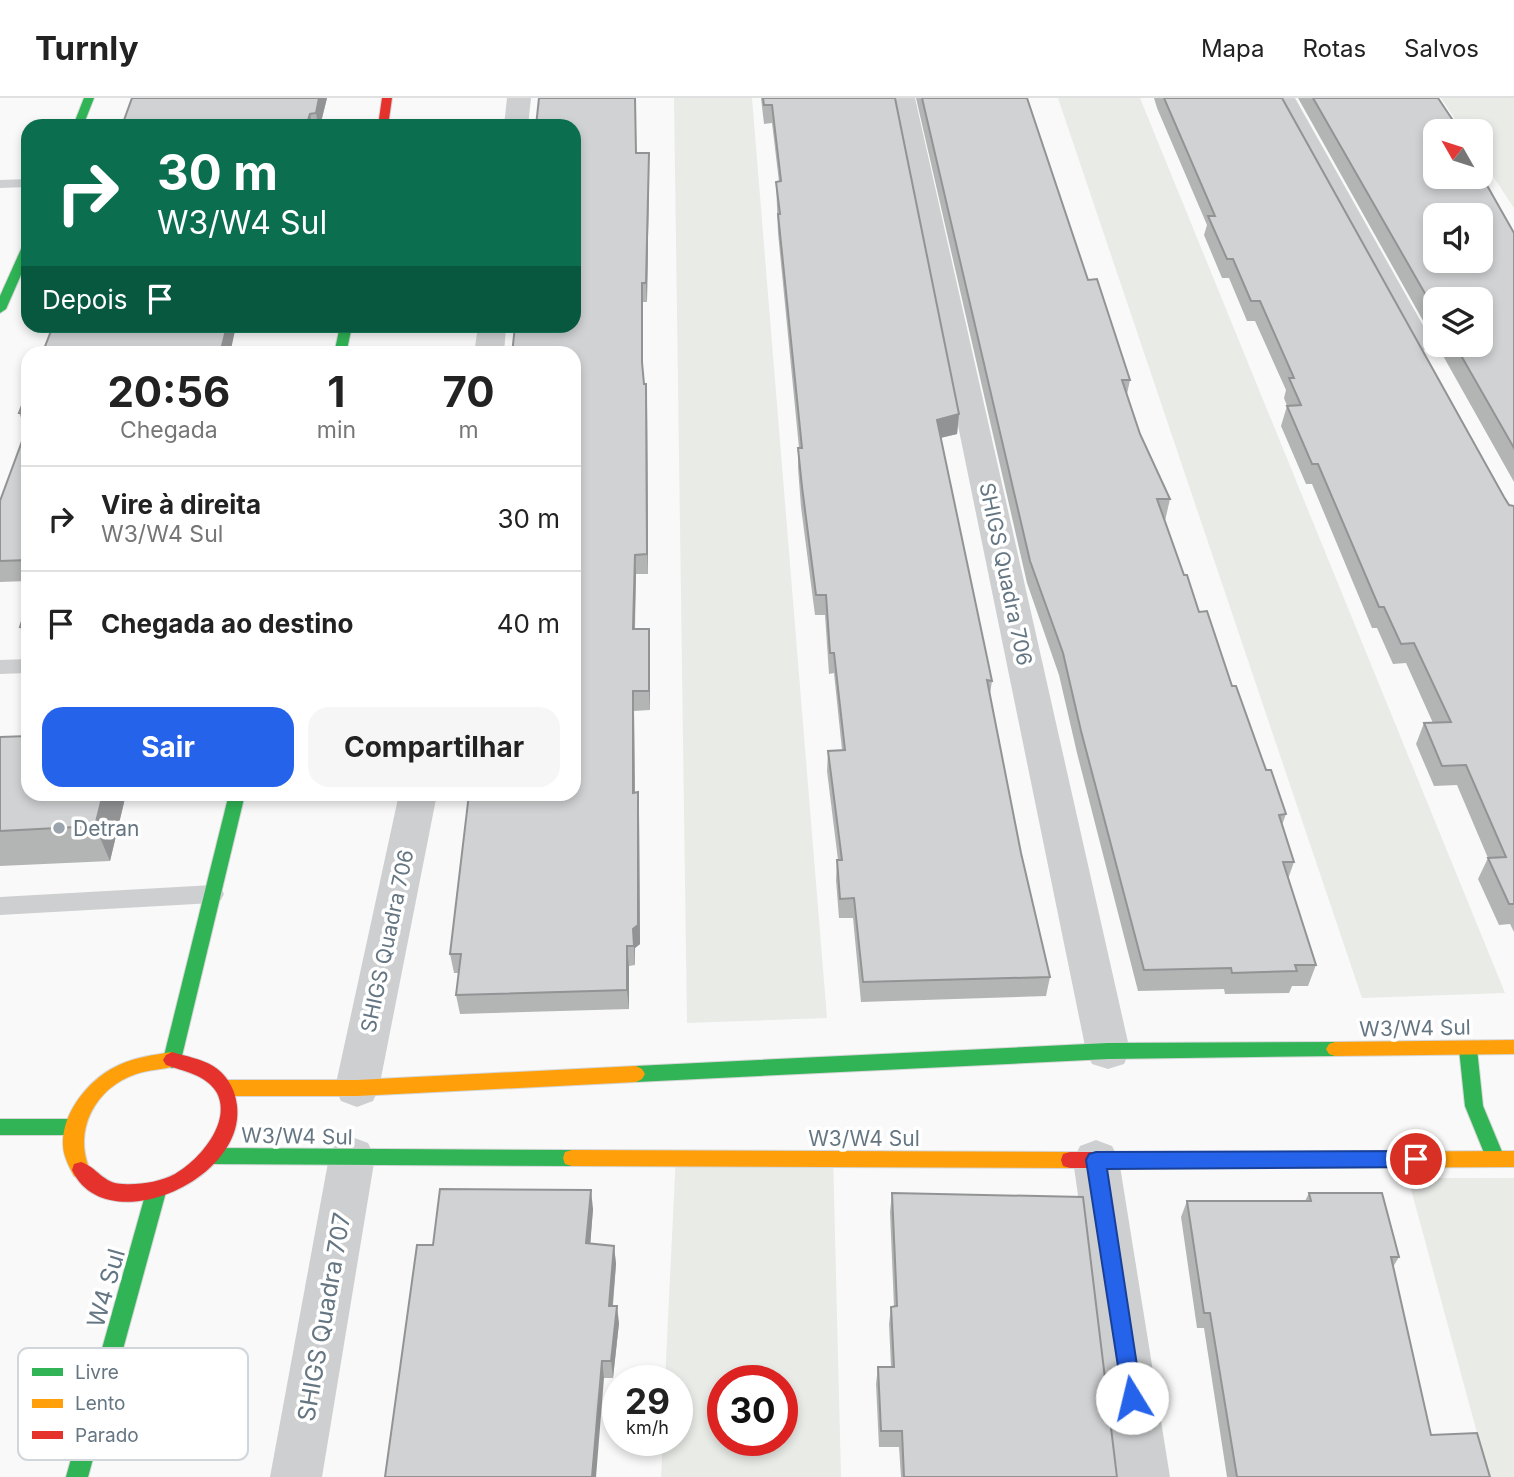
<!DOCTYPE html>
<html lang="pt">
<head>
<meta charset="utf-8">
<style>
  body { margin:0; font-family:Inter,sans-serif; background:#f6f6f6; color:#222; height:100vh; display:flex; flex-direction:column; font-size:26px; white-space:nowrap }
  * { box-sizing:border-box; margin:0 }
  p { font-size:23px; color:#767676 }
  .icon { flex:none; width:38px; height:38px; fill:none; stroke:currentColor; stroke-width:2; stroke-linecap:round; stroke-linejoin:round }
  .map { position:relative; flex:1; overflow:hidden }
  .details { position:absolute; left:21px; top:248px; width:560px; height:455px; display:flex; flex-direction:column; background:#fff; border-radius:21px; box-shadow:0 4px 10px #0003 }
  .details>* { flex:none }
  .banner { position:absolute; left:21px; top:21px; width:560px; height:214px; border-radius:21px; box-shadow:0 4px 10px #0003; background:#0b6e4f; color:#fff; overflow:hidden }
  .needle { width:46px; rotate:309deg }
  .fabs { position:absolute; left:1423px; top:21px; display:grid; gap:14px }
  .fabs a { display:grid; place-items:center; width:70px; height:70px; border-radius:14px; background:#fff; box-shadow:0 4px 10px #0003; font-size:35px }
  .speed { position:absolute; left:602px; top:1267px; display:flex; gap:14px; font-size:35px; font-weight:700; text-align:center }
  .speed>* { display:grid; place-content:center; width:91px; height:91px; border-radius:50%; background:#fff; box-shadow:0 4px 10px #0003; line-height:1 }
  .speed small { font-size:18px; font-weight:400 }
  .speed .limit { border:10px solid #d22; background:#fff; color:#111 }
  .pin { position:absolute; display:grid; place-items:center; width:60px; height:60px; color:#fff; margin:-30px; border:4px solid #fff; border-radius:50%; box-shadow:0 2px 7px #0007 }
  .me { position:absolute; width:77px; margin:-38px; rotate:351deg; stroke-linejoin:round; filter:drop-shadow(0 0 5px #0008) }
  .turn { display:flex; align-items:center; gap:24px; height:147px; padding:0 21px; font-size:32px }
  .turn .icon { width:91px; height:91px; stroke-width:2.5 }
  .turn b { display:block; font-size:49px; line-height:60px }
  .then { display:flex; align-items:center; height:66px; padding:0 21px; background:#0003; gap:14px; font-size:26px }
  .eta { display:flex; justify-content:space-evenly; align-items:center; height:119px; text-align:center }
  .eta b { font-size:42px; font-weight:700; line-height:49px }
  .action { display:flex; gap:14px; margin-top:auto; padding:14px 21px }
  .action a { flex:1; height:80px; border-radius:21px; background:#2563eb; color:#fff; font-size:28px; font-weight:700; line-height:80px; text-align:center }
  .action a+a { background:#f6f6f6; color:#222 }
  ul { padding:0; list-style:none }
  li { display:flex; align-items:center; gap:21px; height:105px; padding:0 21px; border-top:2px solid #e0e0e0 }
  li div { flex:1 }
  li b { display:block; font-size:26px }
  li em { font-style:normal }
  header { display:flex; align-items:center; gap:42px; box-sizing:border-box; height:98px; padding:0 35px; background:#fff; border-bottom:2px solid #e0e0e0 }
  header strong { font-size:33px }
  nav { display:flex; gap:38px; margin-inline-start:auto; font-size:24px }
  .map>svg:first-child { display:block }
</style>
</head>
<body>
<header>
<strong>Turnly</strong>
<nav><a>Mapa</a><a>Rotas</a><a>Salvos</a></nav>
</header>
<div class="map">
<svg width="1514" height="1379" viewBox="0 0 1514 1379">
  <rect width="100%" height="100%" fill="#f9f9f9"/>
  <g fill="#e8ebe6" fill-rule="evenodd">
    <path d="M674,0H752L827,920L687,925Z"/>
    <path d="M1058,0H1140L1505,895L1362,900Z"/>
    <path d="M1441,0H1514V110L1481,60L1480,33H1463Z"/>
    <path d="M676,1056L833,1057L841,1379H661L663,1342H677V1283H665ZM723,1283H782V1342H723Z"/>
    <path d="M1408,1080H1514V1379H1489Z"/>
  </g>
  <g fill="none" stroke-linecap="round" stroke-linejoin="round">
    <g stroke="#d5d6d7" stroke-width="2">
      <g id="fast">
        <path d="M84,0H94L83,28H73Z"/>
        <path d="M28,146V161L6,211L0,215V198L22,149Z"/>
        <path d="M340,228H352L346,256H334Z"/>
        <path d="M229,696H245L181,962L178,967L172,970L166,967L163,962Z"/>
        <path d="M1335,944L1341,946L1344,951L1341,956L1335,958L1108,961L636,984L630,981L627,976L630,971L636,968L1108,945Z"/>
        <path d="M1468,944L1474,946L1477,951L1483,1008L1505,1061L1503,1067L1496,1069L1489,1067L1465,1008L1459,951L1462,946Z"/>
        <path d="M0,1021H74L81,1023L83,1029L81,1035L74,1037H0Z"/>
        <path d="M214,1050L572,1052L579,1054L581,1060L579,1066L572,1068L214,1066L207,1064L205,1058L207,1052Z"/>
        <path d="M156,1085L163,1088L166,1094L88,1379H66L146,1094L149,1088Z"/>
      </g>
    </g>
    <g stroke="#d5d6d7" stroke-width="2">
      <g id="slow">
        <path d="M1514,942V956L1335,958L1329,956L1326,951L1329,946L1335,944Z"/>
        <path d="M172,954L178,957L181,962L178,967C165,972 150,971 136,976C95,990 73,1032 90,1072L88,1078L81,1080L74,1078C71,1072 67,1065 65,1058C55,1021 88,981 119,967C136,959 154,957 172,954Z"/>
        <path d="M636,968L642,971L645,976L642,981L636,984L357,998H225L219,995L216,990L219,985L225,982H357Z"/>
        <path d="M572,1052L1070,1054L1077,1056L1079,1062L1077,1068L1070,1070L572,1068L565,1066L563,1060L565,1054Z"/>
        <path d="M1514,1053V1069L1298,1070L1291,1068L1289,1062L1291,1056L1298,1054Z"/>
      </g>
    </g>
    <g stroke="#d5d6d7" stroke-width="2">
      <g id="jam">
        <path d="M382,0H392L388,28H378Z"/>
        <path d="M172,954C185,958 202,961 213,968C225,975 234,989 236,1002C253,1080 106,1145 72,1072L74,1066L81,1064C97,1069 103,1086 123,1086C140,1087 160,1084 175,1076C199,1062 232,1025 217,995C207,977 183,973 166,967L163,962L166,957Z"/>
        <path d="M1070,1054H1298L1305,1056L1307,1062L1305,1068L1298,1070H1070L1063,1068L1061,1062L1063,1056Z"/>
      </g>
    </g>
    <g fill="#cecfd0" fill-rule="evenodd">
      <path d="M28,81V89L0,90V82Z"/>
      <path d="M28,561V575L0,576V562Z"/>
      <path d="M213,787L221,790L224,796L221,802L213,805L0,817V799Z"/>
    </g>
    <g fill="#cecfd0" fill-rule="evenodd">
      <path d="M507,0H531L528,28H504Z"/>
      <path d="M891,0H915L1130,953L1124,966L1108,971L1092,966L1086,953Z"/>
      <path d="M1271,0H1295L1433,245L1428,251L1418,254L1408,251L1403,245Z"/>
      <path d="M478,228H506L504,256H474Z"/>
      <path d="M399,696H437L379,990L373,1003L357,1009L341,1003L335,990Z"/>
      <path d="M352,1039L368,1045L375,1059L322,1379H270L329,1059L336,1045Z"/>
      <path d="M1096,1042L1112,1048L1119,1062L1170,1379H1118L1073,1062L1080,1048Z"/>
    </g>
    <use href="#fast" fill="#30b455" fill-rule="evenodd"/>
    <use href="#slow" fill="#ff9f0a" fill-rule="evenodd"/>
    <use href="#jam" fill="#e5322d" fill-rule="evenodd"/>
  </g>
  <g fill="#b3b5b5">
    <path d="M132,0H327L320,28H113L124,22Z"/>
    <path d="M761,0H895L959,316L957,336L941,340L992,583L990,596L1021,755L1050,879L1046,898L861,904L853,820H839L836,782L837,762H838L827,673L828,653L842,652L834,575L829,576L825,517H815L801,409L798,370V350H799L778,135L776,84H779L772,25L764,26Z"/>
    <path d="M916,0H1027L1088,182L1130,282L1127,296L1140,336L1170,401L1165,423L1184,477L1286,716L1282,727L1294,764L1288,781L1316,867L1308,888H1292L1289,895L1225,896L1224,891L1138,893L1077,655L1059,577L1027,485Z"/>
    <path d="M1154,0H1282L1504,399L1509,407L1514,408V834L1510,826L1499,827L1478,781L1488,760L1457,687L1434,688L1416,646L1424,625H1433L1406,565L1393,566L1377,530H1372L1312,386H1306L1281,328L1287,308L1284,300L1286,292L1255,223H1247L1229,180H1222L1204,137L1207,127L1157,10Z"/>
    <path d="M1298,0H1438L1435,33L1514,135V384L1437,247H1480L1435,201V244Z"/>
    <path d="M637,55L649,73L647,204H643V279L644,286H646L647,305L648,476H636L635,531H649L650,551V612L634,613L635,694L639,714L640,846L635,850V867L629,868V911L460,916L456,897L459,875H454L450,856Z"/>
    <path d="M28,292V483L0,484V403L26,332L19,315Z"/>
    <path d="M28,505V549L20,529Z"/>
    <path d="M0,639L28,696H126L110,763L0,768Z"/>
    <path d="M892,1095L1117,1379H901L899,1349H879L876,1286L878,1269H891L889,1226L891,1209H894L890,1114Z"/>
    <path d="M1309,1095L1399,1159L1393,1169L1431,1337L1490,1379H1227L1204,1230H1197L1181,1119L1187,1103H1305Z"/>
    <path d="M593,1111L590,1146L614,1148L616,1166L613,1208L619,1225L613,1280H604L433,1147Z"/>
  </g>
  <g fill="#929394">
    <path d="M319,0H327L320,28H318L316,15Z"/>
    <path d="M310,16L312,28H306Z"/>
    <path d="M649,55V73L647,204L646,185Z"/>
    <path d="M642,185L643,204V284L642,264Z"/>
    <path d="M227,228H236L230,256H220Z"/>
    <path d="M646,286L647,305L648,476L647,456Z"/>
    <path d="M959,316L957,336L935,341L937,322Z"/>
    <path d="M635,457L636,476L634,551L633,531Z"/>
    <path d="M649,531L650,551V612L649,593Z"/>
    <path d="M633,593L634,613L635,714L633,695Z"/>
    <path d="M638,694L639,714L640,846L635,850V867L633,831Z"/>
    <path d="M103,696H126L110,763L95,728Z"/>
    <path d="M627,848L629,868V911L627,892Z"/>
    <path d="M591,1092L593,1111L589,1163L586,1145Z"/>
    <path d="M614,1148L616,1166L611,1225L609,1208Z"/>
    <path d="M617,1208L619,1225L613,1280L611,1263Z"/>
    <path d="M602,1263L604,1280L596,1379H592Z"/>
  </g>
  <g fill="#d0d2d3" stroke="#929394" stroke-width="2" fill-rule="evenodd">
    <path d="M132,0H319L316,15L310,16L306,28H113L115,23L124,22Z"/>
    <path d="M539,0H635L636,55H649L646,185H642V264L644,286H646L647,456L635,457L633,531H649V593H633V695L638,694V827L633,831L634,848H627V892L456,897L461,856H450L469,696H574V256H512L515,228H574V28H536Z"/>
    <path d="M763,0H895L959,316L937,322L992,583L987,582L1021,755L1050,879L863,884L854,800L840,801L837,762H842L828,653L845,652L834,555H830L826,497H816L802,389L798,350H802L778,116H780L776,84L781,83L772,7H764Z"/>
    <path d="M922,0H1027L1088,182L1097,181L1130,282H1122L1140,336L1170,401H1157L1184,477H1187L1199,514L1207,513L1232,588H1236L1266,672H1271L1286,716L1279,717L1294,764H1283L1316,867H1295L1297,873L1232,875L1231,870L1144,872L1081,633L1063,555L1030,463Z"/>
    <path d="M1164,0H1282L1504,399L1509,407L1514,408V806H1509L1488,760L1506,759L1466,667L1442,668L1424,625L1451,624L1414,545L1401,546L1384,509H1379L1318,366H1312L1287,308L1301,307L1289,280H1294L1260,203H1251L1233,161H1227L1208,118H1215Z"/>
    <path d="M1313,0H1438L1460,33H1435V79H1480V75L1514,135V350L1455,247H1480V201H1435V213ZM1435,117H1480V163H1435Z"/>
    <path d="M53,228H227L220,256H42Z"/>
    <path d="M28,292V315H19Z"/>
    <path d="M28,327V462L0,463V403Z"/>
    <path d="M28,505V529H20Z"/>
    <path d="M28,638V696H103L95,728L0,733V639Z"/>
    <path d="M440,1091L591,1092L586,1145L614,1148L609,1208H617L611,1263H602L592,1379H385L417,1147H433Z"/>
    <path d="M892,1095L1083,1099L1117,1379H904L902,1333H881L878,1269H894L891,1209L897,1208Z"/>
    <path d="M1309,1095H1382L1399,1159H1391L1431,1337L1477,1335L1490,1379H1237L1210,1215H1204L1187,1103H1311Z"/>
  </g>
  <path fill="#2563eb" stroke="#184099" stroke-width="2" d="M1416,1053L1423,1055L1426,1061L1423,1067L1416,1069L1107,1071L1142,1300L1139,1307L1132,1310L1124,1307L1086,1062L1089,1056L1096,1054Z"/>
  <circle fill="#99a4ac" stroke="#fff" stroke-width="2.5" cx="59" cy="730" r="7"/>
  <g text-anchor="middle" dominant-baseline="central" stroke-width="7" stroke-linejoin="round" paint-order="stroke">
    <g font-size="21" fill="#657683" stroke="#fff">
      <text transform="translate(1006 476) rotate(78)">SHIGS Quadra 706</text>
      <text transform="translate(387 843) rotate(-78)">SHIGS Quadra 706</text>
      <text transform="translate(1415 930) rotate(-1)">W3/W4 Sul</text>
      <text transform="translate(297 1038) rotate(1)">W3/W4 Sul</text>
      <text x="864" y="1040">W3/W4 Sul</text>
    </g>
    <g font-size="21" fill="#657683" stroke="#fff" text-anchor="start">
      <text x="73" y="730">Detran</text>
    </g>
    <g font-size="24" fill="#657683" stroke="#fff">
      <text transform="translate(106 1190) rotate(-74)">W4 Sul</text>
      <text transform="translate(324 1219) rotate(-80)">SHIGS Quadra 707</text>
    </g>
  </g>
  <rect x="18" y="1250" width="230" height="112" rx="10" fill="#fff" stroke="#d1d6da" stroke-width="2"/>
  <rect x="32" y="1270" width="31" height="8" fill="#30b455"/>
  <rect x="32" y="1301" width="31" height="9" fill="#ff9f0a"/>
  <rect x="32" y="1333" width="31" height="8" fill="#e5322d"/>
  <g font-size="19" fill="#657683">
    <text x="75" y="1281">Livre</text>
    <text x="75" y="1312">Lento</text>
    <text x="75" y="1344">Parado</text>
  </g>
</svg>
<div class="fabs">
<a><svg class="needle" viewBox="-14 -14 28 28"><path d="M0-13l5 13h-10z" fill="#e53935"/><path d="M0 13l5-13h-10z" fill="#767676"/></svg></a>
<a><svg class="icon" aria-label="sound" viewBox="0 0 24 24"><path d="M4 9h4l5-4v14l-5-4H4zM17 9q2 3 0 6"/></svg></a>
<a><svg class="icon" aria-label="layers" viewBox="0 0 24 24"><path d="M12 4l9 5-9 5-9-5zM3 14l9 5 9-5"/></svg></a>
</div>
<div class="speed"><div>29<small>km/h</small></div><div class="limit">30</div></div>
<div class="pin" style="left:1416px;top:1061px;background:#d93025"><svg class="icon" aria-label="arrive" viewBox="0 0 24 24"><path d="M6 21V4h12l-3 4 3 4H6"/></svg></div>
<svg class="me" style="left:1132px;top:1300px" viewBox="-20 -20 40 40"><circle r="19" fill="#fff"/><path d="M0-13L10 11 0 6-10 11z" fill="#2563eb"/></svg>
<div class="banner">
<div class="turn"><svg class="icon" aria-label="right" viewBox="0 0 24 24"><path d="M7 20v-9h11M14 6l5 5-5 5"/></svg><div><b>30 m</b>W3/W4 Sul</div></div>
<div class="then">Depois<svg class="icon" aria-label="arrive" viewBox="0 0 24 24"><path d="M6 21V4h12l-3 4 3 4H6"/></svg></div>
</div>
<section class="details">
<div class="eta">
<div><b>20:56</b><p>Chegada</p></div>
<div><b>1</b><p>min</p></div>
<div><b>70</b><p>m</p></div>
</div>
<ul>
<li><svg class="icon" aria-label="right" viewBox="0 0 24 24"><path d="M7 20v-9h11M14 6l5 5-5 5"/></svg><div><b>Vire à direita</b><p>W3/W4 Sul</p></div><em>30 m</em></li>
<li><svg class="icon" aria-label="arrive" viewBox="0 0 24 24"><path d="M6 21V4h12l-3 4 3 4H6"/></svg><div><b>Chegada ao destino</b></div><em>40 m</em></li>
</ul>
<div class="action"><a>Sair</a><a>Compartilhar</a></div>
</section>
</div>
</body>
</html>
